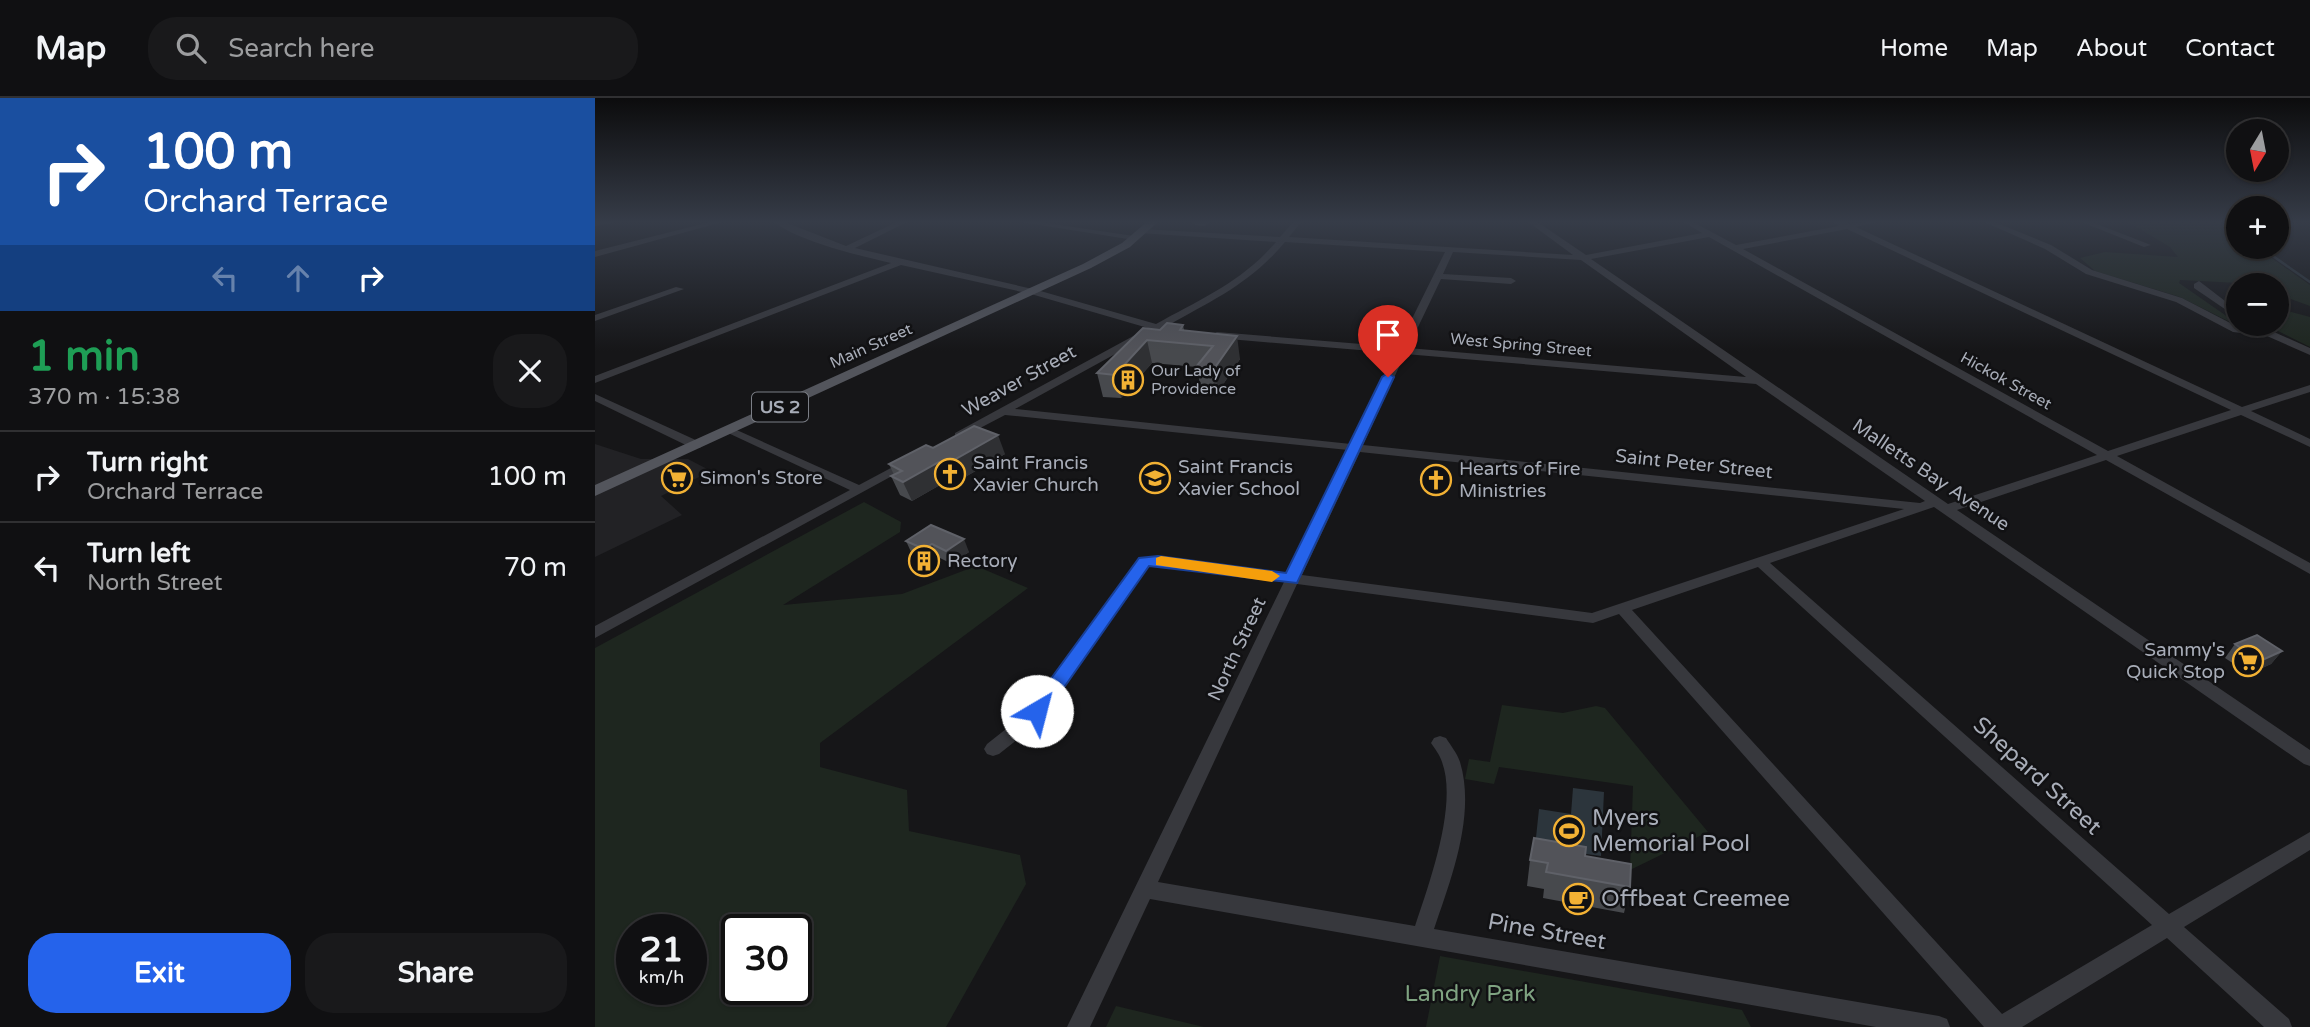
<!DOCTYPE html>
<html lang="en">
<head>
<meta charset="utf-8">
<style>
  body { margin:0; font-family:"Varela Round",sans-serif; background:#19191b; color:#f1f3f6; height:100vh; display:flex; flex-direction:column; font-size:26px; white-space:nowrap }
  * { box-sizing:border-box; margin:0 }
  p { font-size:23px; color:#9c9d9f }
  .icon { flex:none; width:38px; height:38px; fill:none; stroke:currentColor; stroke-width:2; stroke-linecap:round; stroke-linejoin:round }
  .map { position:relative; flex:1; overflow:hidden }
  .panel { display:flex; flex-direction:column; background:#101012; width:595px }
  .panel>* { flex:none }
  .hud { background:#1a4fa0; color:#fff; overflow:hidden }
  .needle { width:46px; rotate:190deg }
  .fabs { position:absolute; left:1631px; top:21px; display:grid; gap:14px }
  .fabs a { display:grid; place-items:center; width:63px; height:63px; border-radius:50%; background:#101012; box-shadow:0 2px 5px #0004,0 0 0 2px #303032; font-size:35px }
  .speed { position:absolute; left:21px; top:816px; display:flex; gap:14px; font-size:35px; font-weight:700; text-align:center }
  .speed>* { display:grid; place-content:center; width:91px; height:91px; border-radius:50%; background:#101012; box-shadow:0 2px 5px #0004,0 0 0 2px #303032; line-height:1 }
  .speed small { font-size:18px; font-weight:400 }
  .speed .limit { border:4px solid #111; border-radius:10px; background:#fff; color:#111 }
  .pin { position:absolute; display:grid; place-items:center; width:60px; height:60px; color:#fff; margin:-72px -30px; border-radius:50% 50% 50% 0; rotate:-45deg; box-shadow:0 0 7px #0007 }
  .pin .icon { rotate:45deg }
  .me { position:absolute; width:77px; margin:-38px; rotate:37deg; stroke-linejoin:round; filter:drop-shadow(0 0 5px #0008) }
  .turn { display:flex; align-items:center; gap:24px; height:147px; padding:0 28px; font-size:32px }
  .turn .icon { width:91px; height:91px; stroke-width:2.5 }
  .turn b { display:block; font-size:49px; line-height:60px }
  .lanes { display:flex; align-items:center; height:66px; padding:0 28px; background:#0003; justify-content:center; gap:35px; direction:ltr }
  .lanes .off { opacity:.35 }
  .round { display:grid; place-items:center; flex:none; width:74px; height:74px; border-radius:28px; background:#19191b }
  .overview { display:flex; align-items:center; justify-content:space-between; height:119px; padding:0 28px }
  h1 { font-size:42px; font-weight:700; line-height:52px; color:#1e9e55 }
  .cta { display:flex; gap:14px; margin-top:auto; padding:14px 28px }
  .cta a { flex:1; height:80px; border-radius:28px; background:#2563eb; color:#fff; font-size:28px; font-weight:700; line-height:80px; text-align:center }
  .cta a+a { background:#19191b; color:#f1f3f6 }
  ul { padding:0; list-style:none }
  li { display:flex; align-items:center; gap:21px; height:91px; padding:0 28px; border-top:2px solid #303032 }
  li div { flex:1 }
  li b { display:block; font-size:26px }
  li em { font-style:normal }
  header { display:flex; align-items:center; gap:42px; box-sizing:border-box; height:98px; padding:0 35px; background:#101012; border-bottom:2px solid #303032 }
  header strong { font-size:33px }
  nav { display:flex; gap:38px; margin-inline-start:auto; font-size:24px }
  .search { width:490px; height:63px; background:#19191b; display:flex; align-items:center; gap:18px; box-sizing:border-box; padding:0 24px; border-radius:28px; color:#9c9d9f; font-size:26px }
  main { display:flex; flex:1; min-height:0 }
  .map>svg:first-child { display:block }
</style>
</head>
<body>
<header>
<strong>Map</strong>
<div class="search"><svg class="icon" aria-label="search" viewBox="0 0 24 24"><circle cx="10" cy="10" r="6"/><path d="M15 15l6 6"/></svg>Search here</div>
<nav><a>Home</a><a>Map</a><a>About</a><a>Contact</a></nav>
</header>
<main>
<section class="panel">
<div class="hud">
<div class="turn"><svg class="icon" aria-label="right" viewBox="0 0 24 24"><path d="M7 20v-9h11M14 6l5 5-5 5"/></svg><div><b>100 m</b>Orchard Terrace</div></div>
<div class="lanes"><svg class="icon off" aria-label="left" viewBox="0 0 24 24"><path d="M17 20v-9H6M10 6l-5 5 5 5"/></svg><svg class="icon off" aria-label="ahead" viewBox="0 0 24 24"><path d="M12 20V5M6 11l6-6 6 6"/></svg><svg class="icon" aria-label="right" viewBox="0 0 24 24"><path d="M7 20v-9h11M14 6l5 5-5 5"/></svg></div>
</div>
<div class="overview"><div><h1>1 min</h1><p>370 m · 15:38</p></div><a class="round"><svg class="icon" aria-label="close" viewBox="0 0 24 24"><path d="M6 6l12 12M18 6L6 18"/></svg></a></div>
<ul>
<li><svg class="icon" aria-label="right" viewBox="0 0 24 24"><path d="M7 20v-9h11M14 6l5 5-5 5"/></svg><div><b>Turn right</b><p>Orchard Terrace</p></div><em>100 m</em></li>
<li><svg class="icon" aria-label="left" viewBox="0 0 24 24"><path d="M17 20v-9H6M10 6l-5 5 5 5"/></svg><div><b>Turn left</b><p>North Street</p></div><em>70 m</em></li>
</ul>
<div class="cta"><a>Exit</a><a>Share</a></div>
</section>
<div class="map">
<svg width="1715" height="929" viewBox="0 0 1715 929">
  <rect width="100%" height="100%" fill="#161618"/>
  <path fill="#222225" d="M0,346L46,361H93L116,373L66,398L87,417L0,459Z"/>
  <g fill="#1e261f" fill-rule="evenodd">
    <path d="M1531,123H1624L1643,136V149H1661L1715,187V208L1682,196V187L1585,182L1584,185L1643,226L1655,230L1649,231L1585,199L1500,173L1485,160L1510,154L1583,159L1575,149Z"/>
    <path d="M1682,210L1715,219V249L1669,226H1682Z"/>
    <path d="M269,404L306,424L305,434L188,507L307,496L381,468L433,490L225,645V669L312,692L314,733L425,757L431,786L351,929H0V550ZM96,831V891H37V831ZM201,831V891H142V831Z"/>
    <path d="M907,607L968,615L1001,608L1010,610L1113,734L1035,772L1038,688L904,669L899,686L870,681L874,661L895,664Z"/>
    <path d="M845,858L1147,912L1156,929H831Z"/>
    <path d="M521,908L609,929H511Z"/>
  </g>
  <path fill="#2c353c" d="M978,690L1009,694L1006,758L940,749L944,711L976,716Z"/>
  <g fill="none" stroke-linecap="round" stroke-linejoin="round">
    <g stroke="#2c353c" stroke-width="2.5">
      <path d="M1628,123L1643,133"/>
      <path d="M1665,149L1715,184"/>
    </g>
    <g fill="#37383d" fill-rule="evenodd">
      <path d="M18,123L17,125L0,128V124Z"/>
      <path d="M119,123H131L0,159V153Z"/>
      <path d="M177,123H187L251,148L304,123H314L260,150L442,192L561,226C606,201 648,183 681,144L544,135L543,133L547,131L685,139L699,123H707L694,139L978,157L932,123H941L991,157L1107,135L1087,123H1096L1141,147L1244,128L1237,123H1247L1254,126L1285,123L1261,129L1647,309L1715,287V294L1656,313L1715,341V349L1646,317L1522,358L1715,465V476L1511,362L1362,412L1715,652V668L1709,666L1339,409L1175,465L1574,816L1715,734V752L1589,829L1694,921L1697,929H1669L1572,840L1427,929H1389L1024,516L998,525L702,486L563,784L820,828C834,786 863,707 847,664C845,657 840,651 836,645L839,640L845,638L851,640C856,648 862,655 865,664C881,717 856,781 839,831L1344,918L1352,921L1355,929H1281L555,801L495,929H472L689,484L563,467L553,468L458,605L437,630L404,656L398,658L392,656L389,651L392,646L425,620L446,597L544,461L563,459L693,475L753,352L410,317L368,339H360V335L553,230L436,196L306,167L0,285V278L296,165C259,156 208,145 177,123ZM1252,131L1636,312L1513,353L1148,151ZM1114,139L1502,357L1353,406L996,161ZM690,144L850,154L803,249L622,234L617,237L622,240L800,255L756,346L420,311L564,232L587,235V231L572,228C618,202 655,186 690,144ZM858,154L986,162L1151,279L813,250L846,181L916,186L921,183L916,180L848,176ZM810,256L1161,286L1330,403L1325,405L768,347ZM765,354L1309,411L997,515L707,477ZM1163,469L1557,827L1407,916L1037,512Z"/>
      <path d="M420,123H438L539,138L543,140L539,142Z"/>
      <path d="M1387,123H1397L1456,147L1497,172L1587,200L1643,229L1670,230L1715,250V257L1672,238L1638,234L1581,204L1491,176L1450,151Z"/>
      <path d="M1484,123H1494L1556,147L1549,149Z"/>
      <path d="M1604,183L1643,213V220L1599,190V186Z"/>
      <path d="M81,189L89,191L0,223V217Z"/>
      <path d="M0,296L105,344L107,347L105,350H97L0,303Z"/>
      <path d="M135,329L264,387L309,363L313,362L319,366L0,540V528L255,392L131,334V330Z"/>
    </g>
    <path fill="#53555c" fill-rule="evenodd" d="M553,123H564L535,149L496,170L0,398V387L488,166L527,145Z"/>
  </g>
  <g fill="#47494d">
    <path d="M597,123H615L610,128L600,127Z"/>
    <path d="M588,227L589,232L645,261L623,294L606,293L602,269L557,265L526,300L508,299L502,275L565,232Z"/>
    <path d="M338,350L410,356L358,386L352,383L317,403L305,397L296,378L299,377L294,366Z"/>
    <path d="M336,427L374,454L357,466L343,459L335,464L317,456L311,443Z"/>
    <path d="M1640,546L1687,553L1676,566L1654,576L1630,560Z"/>
    <path d="M990,758L1035,789L1029,815L948,800L949,791L932,788L935,762Z"/>
  </g>
  <g fill="#2f3033">
    <path d="M642,238L645,261L623,294L619,271Z"/>
    <path d="M552,242L557,265L526,300L520,277Z"/>
    <path d="M403,337L410,356L358,386L350,367Z"/>
    <path d="M344,364L352,383L317,403L308,384Z"/>
    <path d="M369,441L374,454L357,466L351,453Z"/>
    <path d="M337,446L343,459L335,464L329,451Z"/>
    <path d="M1687,553L1676,566L1654,576L1665,563Z"/>
  </g>
  <g fill="#525359" stroke="#5f6168" stroke-width="2">
    <path d="M572,225L588,227L585,232L642,238L619,271L601,269L618,248L552,242L520,277L502,275L548,230L565,232Z"/>
    <path d="M379,328L403,337L350,367L344,364L308,384L296,378L307,373L294,366L331,347L338,350Z"/>
    <path d="M336,427L369,441L351,453L337,446L329,451L311,443Z"/>
    <path d="M1662,537L1687,553L1665,563L1640,546Z"/>
    <path d="M939,740L991,749L990,758L1036,766L1035,789L951,774L953,765L935,762Z"/>
  </g>
  <linearGradient id="sky" x2="0" y2="1"><stop stop-color="#0c0c0d"/><stop offset="0.49" stop-color="#363c48"/><stop offset="1" stop-color="#363c48" stop-opacity="0"/></linearGradient>
  <rect width="1715" height="253" fill="url(#sky)"/>
  <path fill="#2563eb" stroke="#184099" stroke-width="2" d="M793,275L799,279L702,485L554,468L449,618H436L433,613L436,608L544,460L563,458L691,475L787,279Z"/>
  <path fill="#f59e0b" d="M566,458L677,473L685,478L677,484L561,467V460Z"/>
  <defs>
    <g id="building-ring" transform="scale(1.575)"><circle r="9.5" fill="#111113" stroke="#f2b134" stroke-width="1.5"/><path d="M-4-6H4V6H1V3H-1V6H-4ZM-2.5-4.3h1.7v1.8h-1.7ZM.8-4.3h1.7v1.8H.8ZM-2.5-1h1.7V.8h-1.7ZM.8-1h1.7V.8H.8Z" fill="#f2b134"/></g>
    <g id="church-ring" transform="scale(1.575)"><circle r="9.5" fill="#111113" stroke="#f2b134" stroke-width="1.5"/><path d="M-1.2-6h2.4v3.5h3.3v2.4h-3.3V6h-2.4V-.1h-3.3v-2.4h3.3Z" fill="#f2b134"/></g>
    <g id="supermarket-ring" transform="scale(1.575)"><circle r="9.5" fill="#111113" stroke="#f2b134" stroke-width="1.5"/><path d="M-6-5.5h2.5l.6 2H6L4.5 2H-2.5L-4.4-4H-6ZM-1.5 3.2a1.3 1.3 0 1 0 .1 0ZM3 3.2a1.3 1.3 0 1 0 .1 0Z" fill="#f2b134"/></g>
    <g id="school-ring" transform="scale(1.575)"><circle r="9.5" fill="#111113" stroke="#f2b134" stroke-width="1.5"/><path d="M0-5L7-2L0 1L-7-2ZM-4 1L0 2.5L4 1V4Q0 6-4 4Z" fill="#f2b134"/></g>
    <g id="stadium-ring" transform="scale(1.575)"><circle r="9.5" fill="#111113" stroke="#f2b134" stroke-width="1.5"/><path d="M0-5a6.5 5 0 1 0 0 10a6.5 5 0 1 0 0-10ZM-3.5-1.8h7v3.6h-7Z" fill="#f2b134"/></g>
    <g id="cafe-ring" transform="scale(1.575)"><circle r="9.5" fill="#111113" stroke="#f2b134" stroke-width="1.5"/><path d="M-5.5-4.5H6V0H3Q3 3.5 0 3.5H-2.5Q-5.5 3.5-5.5 0ZM3-3.2v2h1.7v-2ZM-6 4.5H4V6H-6Z" fill="#f2b134"/></g>
  </defs>
  <g fill-rule="evenodd">
    <use href="#building-ring" x="533" y="282"/>
    <use href="#church-ring" x="355" y="376"/>
    <use href="#supermarket-ring" x="82" y="380"/>
    <use href="#school-ring" x="560" y="380"/>
    <use href="#church-ring" x="841" y="382"/>
    <use href="#building-ring" x="329" y="463"/>
    <use href="#supermarket-ring" x="1653" y="563"/>
    <use href="#stadium-ring" x="974" y="733"/>
    <use href="#cafe-ring" x="983" y="801"/>
  </g>
  <g text-anchor="middle" dominant-baseline="central" stroke-width="5" stroke-linejoin="round" paint-order="stroke">
    <g font-size="16" fill="#a8adb8" stroke="#111113">
      <text transform="translate(926 247) rotate(5)">West Spring Street</text>
      <text transform="translate(276 248) rotate(-24)">Main Street</text>
      <text transform="translate(1411 283) rotate(29)">Hickok Street</text>
    </g>
    <g font-size="16" fill="#a8adb8" stroke="#111113" text-anchor="start">
      <text x="556" y="273">Our Lady of<tspan x="556" dy="18">Providence</tspan></text>
    </g>
    <rect fill="#111113" stroke="#7b7e86" stroke-width="2" x="157" y="294.5" width="56" height="29" rx="5"/>
    <g font-size="18" font-weight="bold" fill="#a8adb8">
      <text x="185" y="309">US 2</text>
    </g>
    <g font-size="19" fill="#a8adb8" stroke="#111113">
      <text transform="translate(424 283) rotate(-29)">Weaver Street</text>
      <text transform="translate(1099 366) rotate(6)">Saint Peter Street</text>
      <text transform="translate(1336 377) rotate(34)">Malletts Bay Avenue</text>
      <text transform="translate(642 551) rotate(-65)">North Street</text>
    </g>
    <g font-size="19" fill="#a8adb8" stroke="#111113" text-anchor="start">
      <text x="378" y="365">Saint Francis<tspan x="378" dy="22">Xavier Church</tspan></text>
      <text x="583" y="369">Saint Francis<tspan x="583" dy="22">Xavier School</tspan></text>
      <text x="864" y="371">Hearts of Fire<tspan x="864" dy="22">Ministries</tspan></text>
      <text x="105" y="380">Simon's Store</text>
      <text x="352" y="463">Rectory</text>
      <text x="1630" y="552" text-anchor="end">Sammy's<tspan x="1630" dy="22">Quick Stop</tspan></text>
    </g>
    <g font-size="23" fill="#a8adb8" stroke="#111113">
      <text transform="translate(1442 678) rotate(42)">Shepard Street</text>
      <text transform="translate(952 834) rotate(10)">Pine Street</text>
    </g>
    <g font-size="23" fill="#a8adb8" stroke="#111113" text-anchor="start">
      <text x="997" y="720">Myers<tspan x="997" dy="26">Memorial Pool</tspan></text>
      <text x="1006" y="801">Offbeat Creemee</text>
    </g>
    <g font-size="23" fill="#7fa381" stroke="#111113">
      <text x="875" y="896">Landry Park</text>
    </g>
  </g>
</svg>
<div class="fabs">
<a><svg class="needle" viewBox="-14 -14 28 28"><path d="M0-13l5 13h-10z" fill="#e53935"/><path d="M0 13l5-13h-10z" fill="#9c9d9f"/></svg></a>
<a>+</a>
<a>−</a>
</div>
<div class="speed"><div>21<small>km/h</small></div><div class="limit">30</div></div>
<div class="pin" style="left:793px;top:279px;background:#d93025"><svg class="icon" aria-label="arrive" viewBox="0 0 24 24"><path d="M6 21V4h12l-3 4 3 4H6"/></svg></div>
<svg class="me" style="left:442px;top:613px" viewBox="-20 -20 40 40"><circle r="19" fill="#fff"/><path d="M0-13L10 11 0 6-10 11z" fill="#2563eb"/></svg>
</div>
</main>
</body>
</html>
